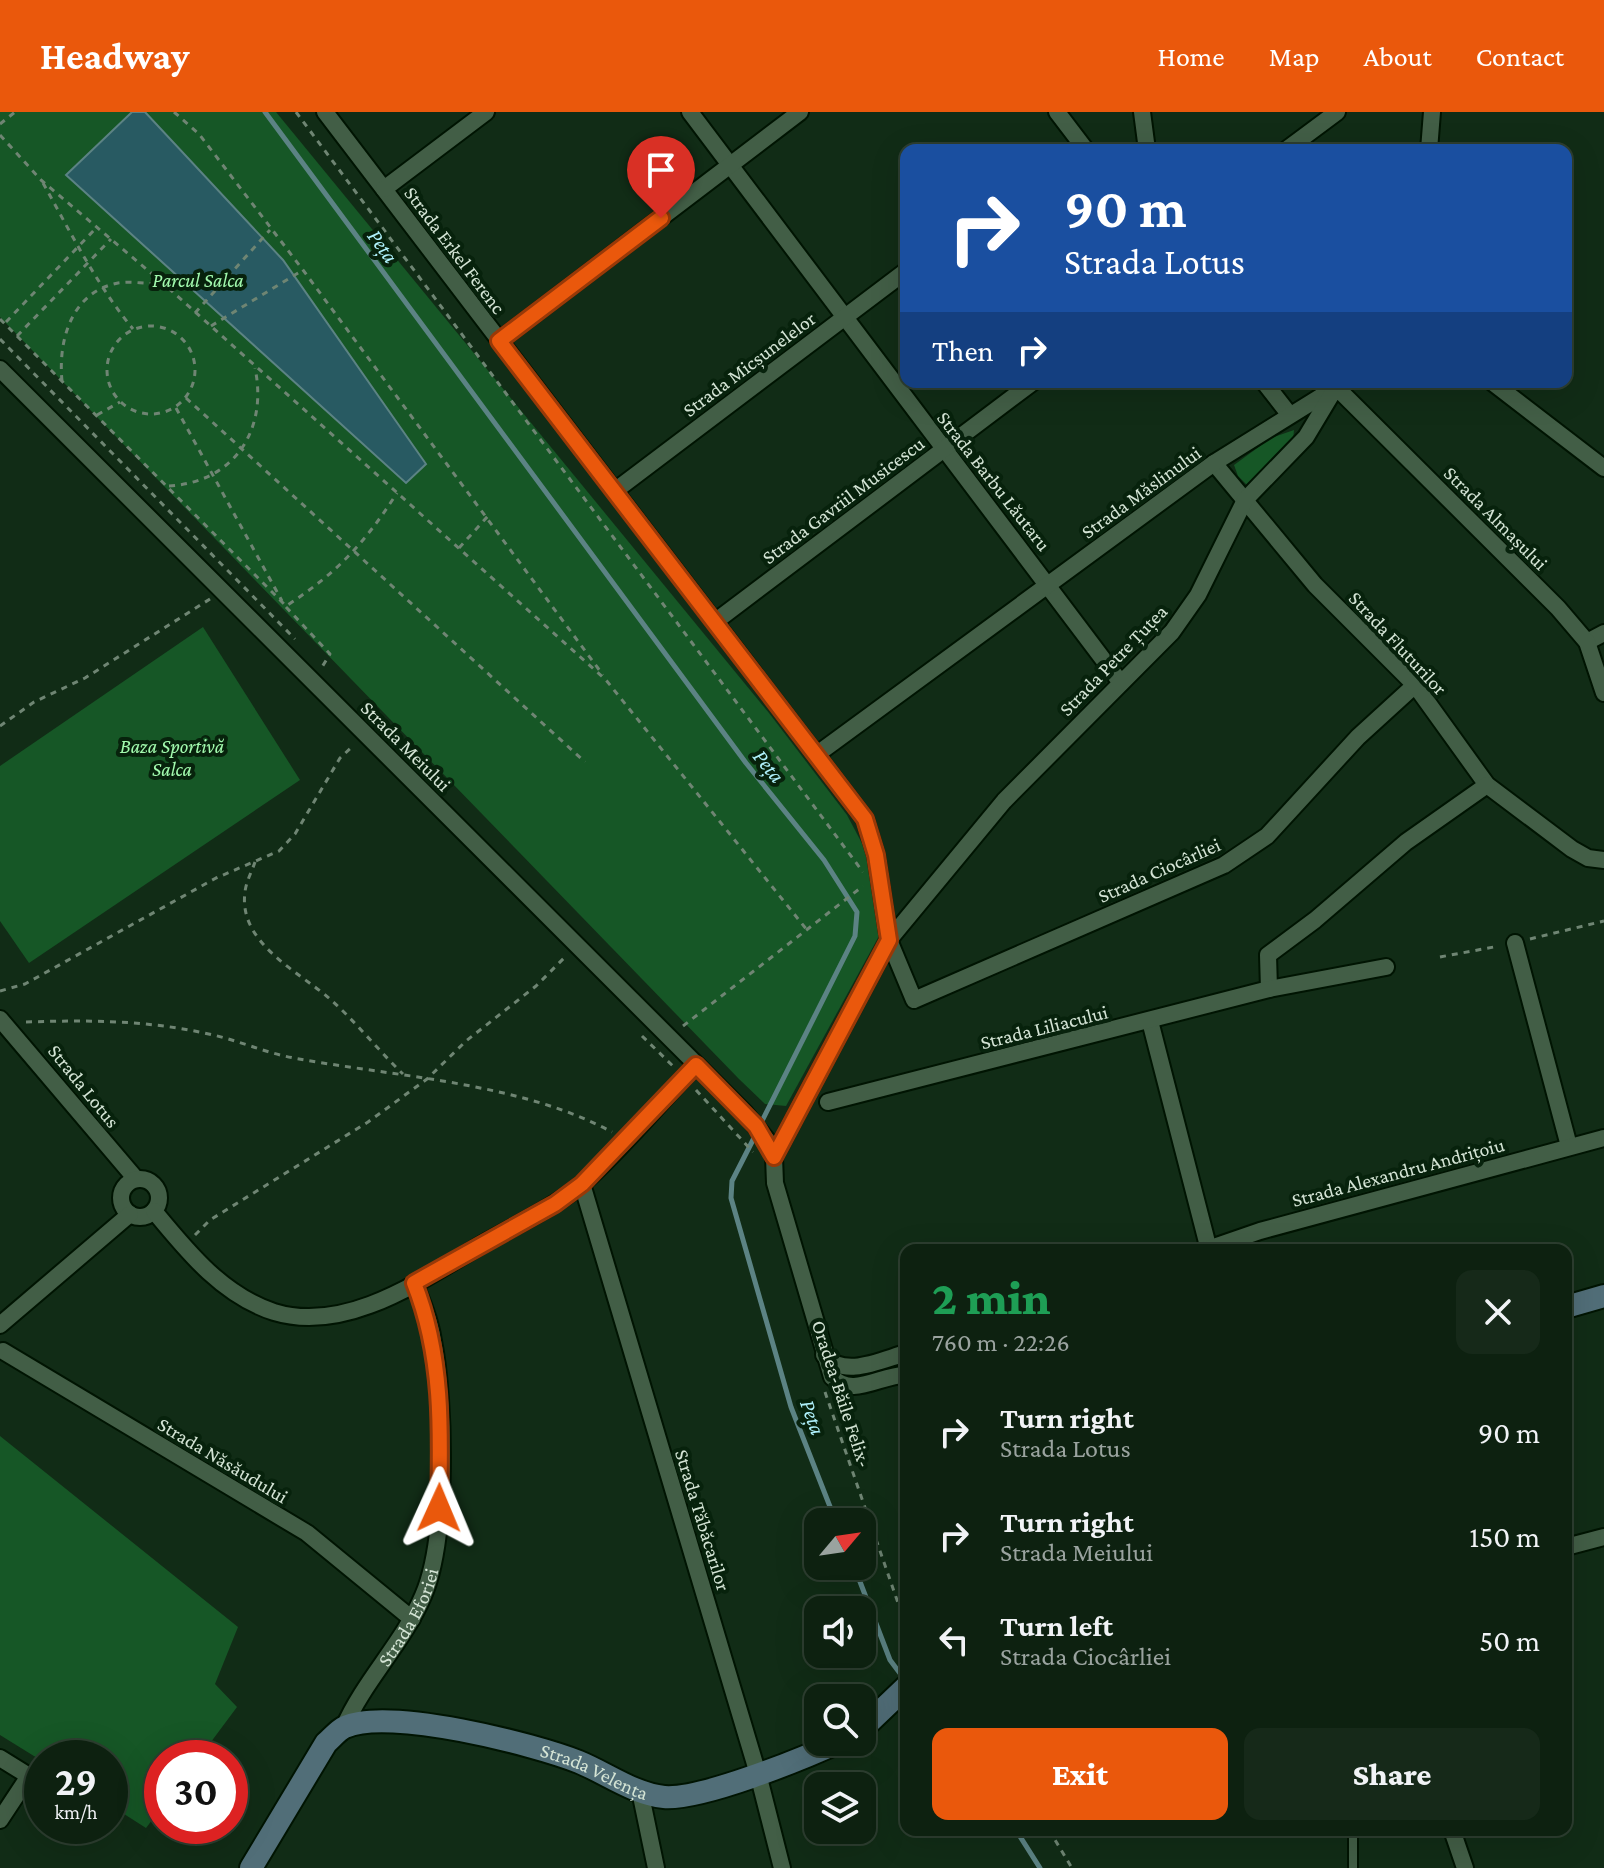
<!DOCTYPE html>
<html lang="en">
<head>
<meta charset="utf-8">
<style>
  body { margin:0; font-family:"Crimson Pro",serif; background:#162919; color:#f1f3f6; height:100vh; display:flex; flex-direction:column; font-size:30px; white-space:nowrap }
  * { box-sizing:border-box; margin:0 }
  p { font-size:26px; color:#9aa39f }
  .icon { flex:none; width:44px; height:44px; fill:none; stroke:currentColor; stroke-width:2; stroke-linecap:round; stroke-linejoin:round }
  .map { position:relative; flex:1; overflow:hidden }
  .sheet { position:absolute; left:900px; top:1132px; width:672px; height:592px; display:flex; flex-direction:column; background:#0d2110; border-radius:16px; box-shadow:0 8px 32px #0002,0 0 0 2px #2d3e30 }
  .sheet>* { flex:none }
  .hud { position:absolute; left:900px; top:32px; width:672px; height:244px; border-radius:16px; box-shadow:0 8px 32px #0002,0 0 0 2px #2d3e30; background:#1a4fa0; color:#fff; overflow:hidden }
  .needle { width:52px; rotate:61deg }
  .buttons { position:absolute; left:804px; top:1396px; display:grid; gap:16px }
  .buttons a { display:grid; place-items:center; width:72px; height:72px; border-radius:16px; background:#0d2110; box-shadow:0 8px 32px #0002,0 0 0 2px #2d3e30; font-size:40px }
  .speed { position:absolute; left:24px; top:1628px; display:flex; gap:16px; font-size:40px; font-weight:700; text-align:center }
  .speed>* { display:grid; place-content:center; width:104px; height:104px; border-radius:50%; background:#0d2110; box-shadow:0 8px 32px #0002,0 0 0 2px #2d3e30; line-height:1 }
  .speed small { font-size:20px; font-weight:400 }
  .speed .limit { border:12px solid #d22; background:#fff; color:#111 }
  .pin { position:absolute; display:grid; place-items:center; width:68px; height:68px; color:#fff; margin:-82px -34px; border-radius:50% 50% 50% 0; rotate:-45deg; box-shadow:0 0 8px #0007 }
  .pin .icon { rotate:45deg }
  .me { position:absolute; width:88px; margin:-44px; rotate:1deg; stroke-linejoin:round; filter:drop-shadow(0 0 6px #0008) }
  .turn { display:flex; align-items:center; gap:28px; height:168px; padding:0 32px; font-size:36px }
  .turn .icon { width:104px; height:104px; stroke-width:2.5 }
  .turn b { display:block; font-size:56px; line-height:68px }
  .then { display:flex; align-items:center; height:76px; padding:0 32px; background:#0003; gap:16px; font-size:30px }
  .round { display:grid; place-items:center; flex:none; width:84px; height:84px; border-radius:16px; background:#162919 }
  .head { display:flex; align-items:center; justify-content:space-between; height:136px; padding:0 32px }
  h1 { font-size:48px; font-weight:800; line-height:60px; color:#1e9e55 }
  .cta { display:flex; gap:16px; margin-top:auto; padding:16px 32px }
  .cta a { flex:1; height:92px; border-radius:16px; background:#ea580c; color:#fff; font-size:32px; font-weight:800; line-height:92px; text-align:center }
  .cta a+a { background:#162919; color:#f1f3f6 }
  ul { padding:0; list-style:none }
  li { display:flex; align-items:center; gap:24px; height:104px; padding:0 32px }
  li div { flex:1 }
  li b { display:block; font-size:30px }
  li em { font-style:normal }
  header { display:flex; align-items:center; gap:48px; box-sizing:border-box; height:112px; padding:0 40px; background:#ea580c; color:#fff }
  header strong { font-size:38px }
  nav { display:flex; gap:44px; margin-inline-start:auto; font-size:28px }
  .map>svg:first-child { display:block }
</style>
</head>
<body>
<header>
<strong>Headway</strong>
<nav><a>Home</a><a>Map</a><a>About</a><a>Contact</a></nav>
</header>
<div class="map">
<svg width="1604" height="1756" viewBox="0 0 1604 1756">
  <rect width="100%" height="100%" fill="#112c16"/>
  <g fill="#165726">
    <path d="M0,0H276L769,601L847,703L865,737L872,759L879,824L786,994L765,992L739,967L0,205Z"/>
    <path d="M1294,318L1293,328L1255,371L1247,373L1238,364L1234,353L1271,326Z"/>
    <path d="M203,515L300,668L29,851L0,809V654Z"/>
    <path d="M0,1324L238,1515L215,1572L237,1595L199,1646H162V1695L146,1716L110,1693V1646H42V1649L0,1623Z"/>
  </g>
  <path fill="#285a62" stroke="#5c8384" stroke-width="2" d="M132,0H145L283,148L426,352L406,371L66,63Z"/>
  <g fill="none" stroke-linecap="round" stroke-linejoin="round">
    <g stroke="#5c8384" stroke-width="5">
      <path d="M265,0L746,651L824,748L857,800L855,824L760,1013"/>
      <path d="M756,1022L732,1069L731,1086L791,1295L836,1410"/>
      <path d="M854,1454L890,1548L905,1568"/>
      <path d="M1016,1718L1040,1756"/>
    </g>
    <g stroke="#001402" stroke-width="12">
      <path id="lane" d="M1353,1718V1756"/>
    </g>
    <g stroke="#001402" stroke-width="20">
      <g id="street">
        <path d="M325,0L865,707L876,743L889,828L914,888L1224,753L1267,724L1358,625L1415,573"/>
        <path d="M690,0L1121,571"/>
        <path d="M1057,0L1086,38"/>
        <path d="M1142,0L1147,38"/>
        <path d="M1286,38L1337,0"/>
        <path d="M1429,38L1432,0"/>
        <path d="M384,77L486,0"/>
        <path d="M499,229L800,0"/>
        <path d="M0,257L745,1001L767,1028L774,1045"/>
        <path d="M1264,270L1289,302"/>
        <path d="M1492,270L1604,356"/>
        <path d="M1214,351L1315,473L1415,573L1487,673L1572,737L1588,746L1604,748"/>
        <path d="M616,378L906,159"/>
        <path d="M716,509L1033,270"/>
        <path d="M1587,530L1604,521"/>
        <path d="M816,643L1214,351L1333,277"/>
        <path d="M1515,831L1569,1034"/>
        <path d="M1269,877L1268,843L1315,808L1406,730L1487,673"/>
        <path d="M0,907L136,1067"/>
        <path d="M1150,909L1208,1134"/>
        <path d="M828,990L1269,877L1386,855"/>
        <circle cx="140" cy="1086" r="19"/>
        <path d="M582,1072L758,1662L782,1756"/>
        <path d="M154,1099C187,1139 222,1183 274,1200C349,1223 427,1164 488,1129C520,1111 554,1095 582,1072C623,1036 658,992 696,953"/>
        <path d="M1205,1138L1260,1119L1604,1026"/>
        <path d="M0,1213L130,1102"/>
        <path d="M3,1239L307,1421L412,1507"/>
        <path d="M824,1243C844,1267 881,1248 906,1241"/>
        <path d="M906,1263C882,1262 852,1287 832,1265L775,1071L774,1045L889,828L1004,689L1172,520L1198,483L1245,388L1306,325L1336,275L1558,496L1587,530L1604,581"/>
        <path d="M1566,1435L1604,1425"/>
        <path id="s1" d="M344,1615C364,1569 403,1531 423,1484C448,1427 445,1291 433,1229C430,1209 422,1190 414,1171"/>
        <path d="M0,1646L29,1664L0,1708"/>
        <path d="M640,1679L656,1756"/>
        <path d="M1452,1718L1465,1756"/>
      </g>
    </g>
    <g stroke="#001402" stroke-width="26">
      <g id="secondary">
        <path d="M1566,1195L1604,1184"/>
        <path d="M862,1617L906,1575"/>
        <path id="s2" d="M251,1756L326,1631C332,1626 338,1618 345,1615C388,1595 534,1632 579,1650C606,1661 634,1682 664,1685C701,1688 802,1647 839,1630"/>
      </g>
    </g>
    <g stroke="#6f8573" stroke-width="3" stroke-dasharray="6 6" stroke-linecap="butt">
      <path d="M174,0L199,22L303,158L603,563"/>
      <path d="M296,0L863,760"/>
      <path d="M0,12L15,0"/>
      <path d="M0,23L41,68L164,172L606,568L807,818"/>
      <path d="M43,71C71,121 96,172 133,217"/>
      <path d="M195,201L270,118"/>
      <path d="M0,207L286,494C337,461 364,432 397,381"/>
      <path d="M6,210L97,115"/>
      <circle cx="151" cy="258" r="44"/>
      <path d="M211,214L303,158"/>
      <path d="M17,224L111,127"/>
      <path d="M0,227L295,527"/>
      <path d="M62,269C58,229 71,180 118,171C131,169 148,172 161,172"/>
      <path d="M186,286L585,650"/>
      <path d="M176,296L282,489"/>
      <path d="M97,303L120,290"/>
      <path d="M169,374C235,370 268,317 255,256"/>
      <path d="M459,436L488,404"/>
      <path d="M286,495L330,542L322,555"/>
      <path d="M0,614L34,590L85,566L210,487"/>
      <path d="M255,750C252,759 246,770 245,780C238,831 298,859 330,887C355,909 378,938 403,962"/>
      <path d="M1530,827L1604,809"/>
      <path d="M1440,845L1499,834"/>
      <path d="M0,879L25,872L216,766L279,739L295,722L340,646L354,633"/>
      <path d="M26,910C89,908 150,908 213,923C240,929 266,941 294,946C396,965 519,970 612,1020"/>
      <path d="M683,914L863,774"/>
      <path d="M642,924L674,955"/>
      <path d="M696,978L753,1040"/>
      <path d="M195,1123L210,1108L368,1010L427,967L466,929L536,874L567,843"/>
      <path d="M825,1280L906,1514"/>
      <path d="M1049,1718L1072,1756"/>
    </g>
    <use href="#lane" stroke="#425e46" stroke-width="8"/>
    <use href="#street" stroke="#425e46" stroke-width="16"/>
    <use href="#secondary" stroke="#516e78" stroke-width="22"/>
  </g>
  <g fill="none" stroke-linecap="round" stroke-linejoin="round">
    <g stroke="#983908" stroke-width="20">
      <path id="route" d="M439,1396C441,1320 443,1243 414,1171L555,1092L582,1072L696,953L756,1014L774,1045L889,828L876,743L865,707L499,229L661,106"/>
    </g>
    <use href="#route" stroke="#ea580c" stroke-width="14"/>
  </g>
  <g text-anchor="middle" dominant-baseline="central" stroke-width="8" stroke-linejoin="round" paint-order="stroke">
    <g font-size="20" fill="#d4e4d5" stroke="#07220c">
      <text transform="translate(455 138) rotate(53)">Strada Erkel Ferenc</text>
      <text transform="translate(749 252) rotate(-37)">Strada Micșunelelor</text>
      <text transform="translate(994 369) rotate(52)">Strada Barbu Lăutaru</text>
      <text transform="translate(1141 380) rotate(-36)">Strada Măslinului</text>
      <text transform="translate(843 388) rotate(-37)">Strada Gavriil Musicescu</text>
      <text transform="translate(1496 406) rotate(45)">Strada Almașului</text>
      <text transform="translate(1398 531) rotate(47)">Strada Fluturilor</text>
      <text transform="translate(1113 548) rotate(-46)">Strada Petre Țuțea</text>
      <text transform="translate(406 634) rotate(45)">Strada Meiului</text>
      <text transform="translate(1159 758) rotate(-24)">Strada Ciocârliei</text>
      <text transform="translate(1044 915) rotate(-14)">Strada Liliacului</text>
      <text transform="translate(84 974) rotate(51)">Strada Lotus</text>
      <text transform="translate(1398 1060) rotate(-15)">Strada Alexandru Andrițoiu</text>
      <text transform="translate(842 1282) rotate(72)">Oradea-Băile Felix-</text>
      <text transform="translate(223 1348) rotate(31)">Strada Năsăudului</text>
      <text transform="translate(703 1408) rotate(73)">Strada Tăbăcarilor</text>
      <text stroke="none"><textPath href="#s1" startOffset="128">Strada Eforiei</textPath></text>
      <text stroke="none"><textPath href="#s2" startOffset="428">Strada Velența</textPath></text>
    </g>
    <g font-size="20" font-style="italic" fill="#a2faae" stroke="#07220c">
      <text x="198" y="168">Parcul Salca</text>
      <text x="172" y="634">Baza Sportivă<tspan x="172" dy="23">Salca</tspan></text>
    </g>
    <g font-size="22" font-style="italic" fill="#aff1fb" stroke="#07220c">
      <text transform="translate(383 134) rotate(54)">Peța</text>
      <text transform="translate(769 654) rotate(51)">Peța</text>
      <text transform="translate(813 1305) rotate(70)">Peța</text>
    </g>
  </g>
</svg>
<div class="buttons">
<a><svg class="needle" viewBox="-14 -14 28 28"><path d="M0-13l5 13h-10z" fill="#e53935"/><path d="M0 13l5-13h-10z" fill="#9aa39f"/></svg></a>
<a><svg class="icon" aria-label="sound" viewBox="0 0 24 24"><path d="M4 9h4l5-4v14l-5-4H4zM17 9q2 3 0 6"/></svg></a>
<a><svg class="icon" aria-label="search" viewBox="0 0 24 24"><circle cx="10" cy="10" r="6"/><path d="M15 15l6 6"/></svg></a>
<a><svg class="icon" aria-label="layers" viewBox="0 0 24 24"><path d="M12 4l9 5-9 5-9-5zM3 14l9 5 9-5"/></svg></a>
</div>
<div class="speed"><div>29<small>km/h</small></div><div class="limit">30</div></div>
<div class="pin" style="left:661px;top:106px;background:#d93025"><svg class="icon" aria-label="arrive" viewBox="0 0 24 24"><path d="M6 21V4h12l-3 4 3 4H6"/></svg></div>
<svg class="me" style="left:439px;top:1396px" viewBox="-20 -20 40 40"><path d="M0-17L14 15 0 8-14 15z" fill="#ea580c" stroke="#fff" stroke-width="4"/></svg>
<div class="hud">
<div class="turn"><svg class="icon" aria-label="right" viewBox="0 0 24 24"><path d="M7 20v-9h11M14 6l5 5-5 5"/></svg><div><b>90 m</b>Strada Lotus</div></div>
<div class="then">Then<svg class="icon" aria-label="right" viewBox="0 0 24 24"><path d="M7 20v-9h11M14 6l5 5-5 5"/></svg></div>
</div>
<section class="sheet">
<div class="head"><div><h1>2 min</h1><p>760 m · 22:26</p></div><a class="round"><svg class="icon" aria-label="close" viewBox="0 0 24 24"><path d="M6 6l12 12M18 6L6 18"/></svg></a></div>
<ul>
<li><svg class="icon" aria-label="right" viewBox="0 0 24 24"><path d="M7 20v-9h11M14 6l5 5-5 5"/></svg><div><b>Turn right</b><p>Strada Lotus</p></div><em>90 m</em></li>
<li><svg class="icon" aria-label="right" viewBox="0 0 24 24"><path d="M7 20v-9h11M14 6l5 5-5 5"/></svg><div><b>Turn right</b><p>Strada Meiului</p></div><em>150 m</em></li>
<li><svg class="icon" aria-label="left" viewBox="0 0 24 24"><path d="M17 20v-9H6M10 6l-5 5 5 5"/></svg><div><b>Turn left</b><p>Strada Ciocârliei</p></div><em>50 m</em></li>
</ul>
<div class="cta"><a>Exit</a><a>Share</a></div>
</section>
</div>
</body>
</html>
